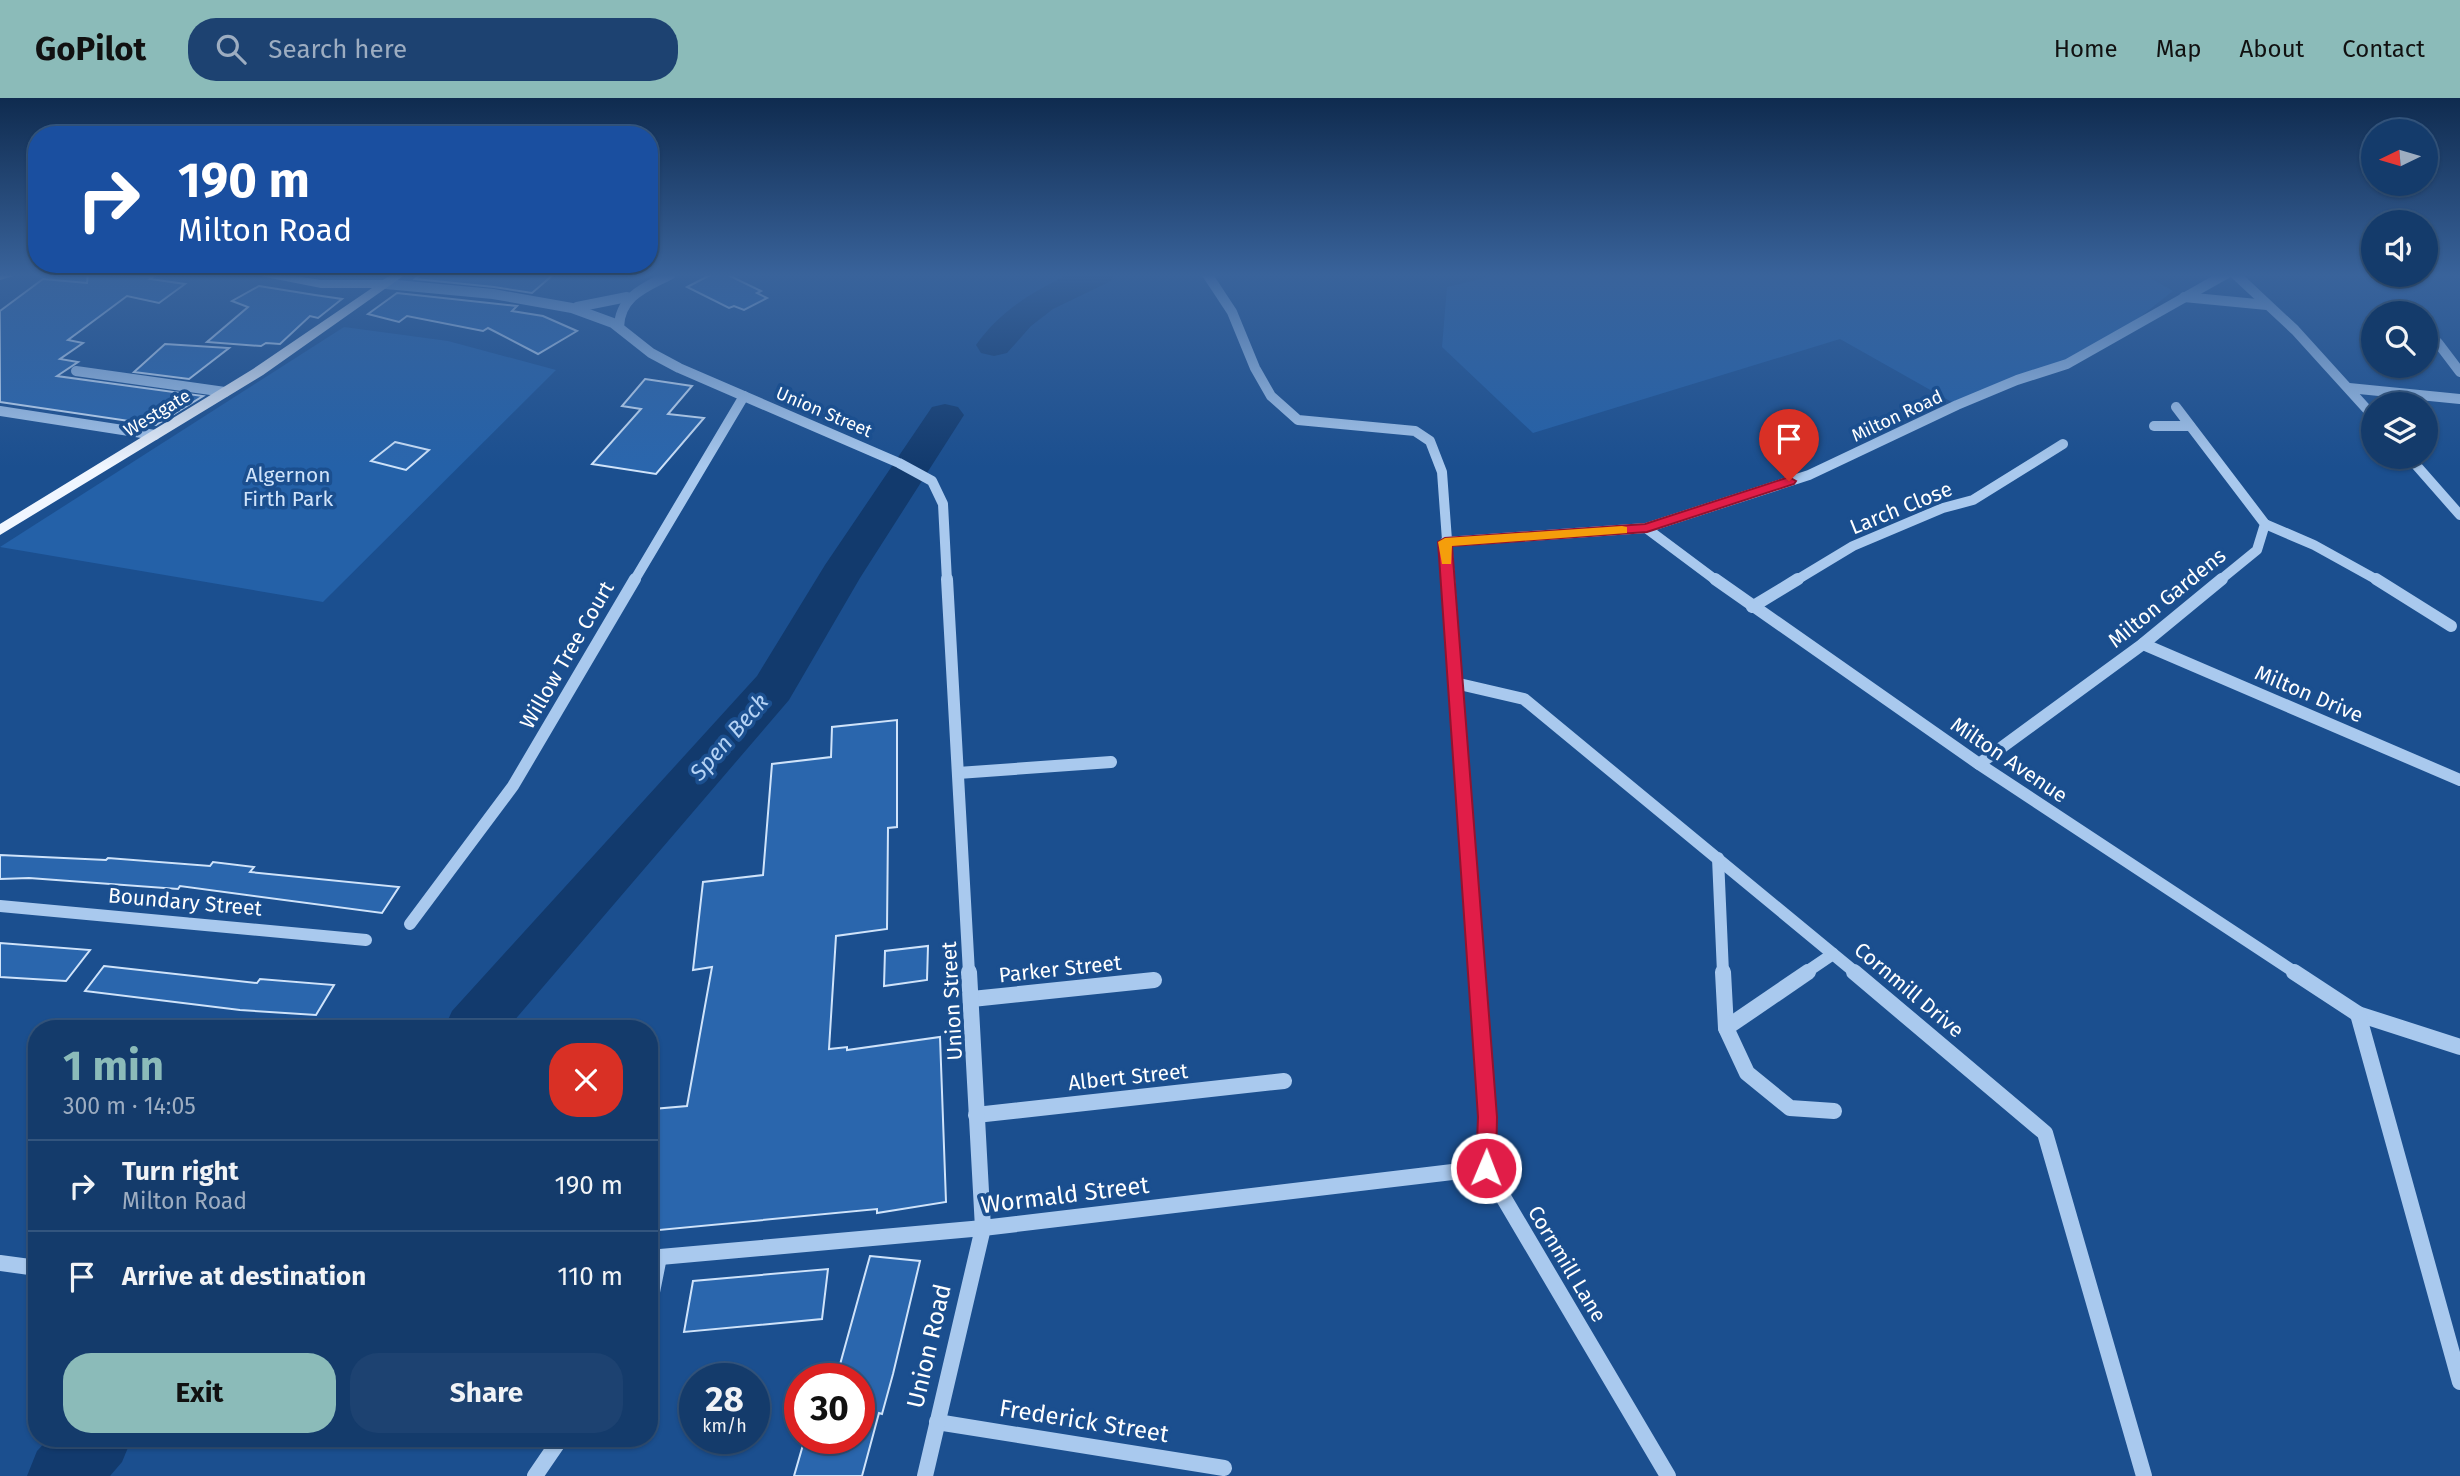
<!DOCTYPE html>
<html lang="en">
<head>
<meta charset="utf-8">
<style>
  body { margin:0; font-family:"Fira Sans",sans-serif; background:#1d4271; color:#f1f3f6; height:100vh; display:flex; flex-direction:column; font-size:26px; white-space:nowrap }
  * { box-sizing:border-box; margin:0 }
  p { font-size:23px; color:#9dadc1 }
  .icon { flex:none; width:38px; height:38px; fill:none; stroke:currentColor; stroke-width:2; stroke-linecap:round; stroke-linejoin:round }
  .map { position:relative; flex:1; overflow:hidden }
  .drawer { position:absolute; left:28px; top:922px; width:630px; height:427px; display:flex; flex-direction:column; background:#143b6b; border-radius:28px; box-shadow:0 2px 5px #0004,0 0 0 2px #33557e }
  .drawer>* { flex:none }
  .guide { position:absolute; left:28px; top:28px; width:630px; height:147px; border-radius:28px; box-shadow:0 2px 5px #0004,0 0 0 2px #33557e; background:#1a4fa0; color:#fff; overflow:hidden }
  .needle { width:46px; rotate:265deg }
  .fabs { position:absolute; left:2361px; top:21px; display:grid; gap:14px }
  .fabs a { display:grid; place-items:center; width:77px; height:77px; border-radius:50%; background:#143b6b; box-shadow:0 2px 5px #0004,0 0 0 2px #33557e; font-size:35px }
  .speed { position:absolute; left:679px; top:1265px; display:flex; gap:14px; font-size:35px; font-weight:700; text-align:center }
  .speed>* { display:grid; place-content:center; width:91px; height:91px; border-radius:50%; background:#143b6b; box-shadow:0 2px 5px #0004,0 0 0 2px #33557e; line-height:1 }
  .speed small { font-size:18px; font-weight:400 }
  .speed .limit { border:10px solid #d22; background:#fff; color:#111 }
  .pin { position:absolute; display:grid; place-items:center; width:60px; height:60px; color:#fff; margin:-72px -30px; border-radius:50% 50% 50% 0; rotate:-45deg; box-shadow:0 0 7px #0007 }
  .pin .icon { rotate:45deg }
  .me { position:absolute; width:77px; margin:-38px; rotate:1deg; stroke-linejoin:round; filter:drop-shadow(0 0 5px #0008) }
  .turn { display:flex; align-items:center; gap:24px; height:147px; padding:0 35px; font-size:32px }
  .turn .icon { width:91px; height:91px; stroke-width:2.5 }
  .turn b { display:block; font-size:49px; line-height:60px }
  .round { display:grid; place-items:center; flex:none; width:74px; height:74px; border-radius:28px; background:#1d4271 }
  .headline { display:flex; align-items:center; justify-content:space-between; height:119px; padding:0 35px }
  h1 { font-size:42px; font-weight:700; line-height:52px; color:#8bbbb9 }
  .action { display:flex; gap:14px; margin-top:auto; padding:14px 35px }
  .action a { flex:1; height:80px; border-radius:28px; background:#8bbbb9; color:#111; font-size:28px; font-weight:700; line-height:80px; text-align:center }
  .action a+a { background:#1d4271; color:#f1f3f6 }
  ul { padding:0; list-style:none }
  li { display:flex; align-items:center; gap:21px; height:91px; padding:0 35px; border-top:2px solid #33557e }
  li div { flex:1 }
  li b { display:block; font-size:26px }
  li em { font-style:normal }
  header { display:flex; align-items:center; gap:42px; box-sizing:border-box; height:98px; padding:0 35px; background:#8bbbb9; color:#111 }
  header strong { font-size:33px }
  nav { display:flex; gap:38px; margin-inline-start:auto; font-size:24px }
  .search { width:490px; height:63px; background:#1d4271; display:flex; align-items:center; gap:18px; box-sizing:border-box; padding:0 24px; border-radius:28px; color:#9dadc1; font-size:26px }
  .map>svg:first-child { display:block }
</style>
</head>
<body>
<header>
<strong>GoPilot</strong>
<div class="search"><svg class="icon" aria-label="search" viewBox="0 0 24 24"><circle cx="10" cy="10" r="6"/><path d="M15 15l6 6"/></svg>Search here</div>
<nav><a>Home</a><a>Map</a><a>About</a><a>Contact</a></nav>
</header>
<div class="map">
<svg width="2460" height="1378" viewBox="0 0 2460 1378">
  <rect width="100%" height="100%" fill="#1b4f8f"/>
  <g fill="#2461a8">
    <path d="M1502,176H2143L2173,193L2107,245L1957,307L1840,241L1533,335L1442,249L1447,189Z"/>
    <path d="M344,229L448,243L556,272L323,504L0,449Z"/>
  </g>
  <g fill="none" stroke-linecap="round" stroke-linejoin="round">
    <g fill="#123a6d" fill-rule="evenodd">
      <path d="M1070,176H1115L1111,183L1053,211L1031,228L1007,255L994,258L981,255L976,247C1000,213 1033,193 1070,176Z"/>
      <path d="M945,306L958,309L964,317L860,480L789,602L507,931H444L452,913L757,578L825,467L932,309Z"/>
      <path d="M49,1340H132L122,1364L110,1378H27L37,1353Z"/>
    </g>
  </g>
  <g fill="#2a66ad" stroke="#cfe3fa" stroke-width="2">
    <path d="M88,176L153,179L150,181L185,186L159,205L127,198L68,242L83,245L60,261L78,264L57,278L203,298L156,327L0,304V213L43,181L87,185Z"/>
    <path d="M421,176H554L532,195L494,189L415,181Z"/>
    <path d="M712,176H726L761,193L757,195L767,200L744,212L734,208L729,210L687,189Z"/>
    <path d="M259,188L315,197L342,201L318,220L310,218L280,246L266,245L261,248L207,244L248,209L232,203Z"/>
    <path d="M397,195L517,208L512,213L543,218L577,233L538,256L488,230L483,233L407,218L399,224L368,216Z"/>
    <path d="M165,246L229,250L189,281L134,274Z"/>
    <path d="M645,281L692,288L668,316L704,320L656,376L592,366L641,311L622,308Z"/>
    <path d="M395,344L429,352L406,372L371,363Z"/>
    <path d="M897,622V729L888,730L887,831L836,838L829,951L847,949V952L940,939L946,1104L877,1115V1111L649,1133V1018L652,1017L653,1011L687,1008L712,869L693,872L703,784L763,777L772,666L831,659L832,629Z"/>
    <path d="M0,757L106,762L108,760L210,768L213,764L254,769L250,774L399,789L382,815L180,788L178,791L29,780L0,781Z"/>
    <path d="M0,845L90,852L66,883L0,879Z"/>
    <path d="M928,848L927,882L884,888L885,853Z"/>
    <path d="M104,868L257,885L260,881L334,887L316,917L240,912L85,893Z"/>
    <path d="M870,1158L920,1163L893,1276L882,1316L879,1315L862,1378H794L805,1340H859V1281H836Z"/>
    <path d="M828,1171L822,1221L684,1234L693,1183Z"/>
  </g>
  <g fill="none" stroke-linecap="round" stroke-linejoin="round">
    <g stroke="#a9c9ee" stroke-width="10">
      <path d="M1207,176L1232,214L1255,270L1271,298L1298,322L1415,333L1430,343L1442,374L1450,483"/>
      <path d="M2235,176L2295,232L2373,318"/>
      <path d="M386,186L493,196L572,210L613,225L651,255L679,270L899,365L932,383L943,406L947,483"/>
      <path d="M2184,199L2267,207"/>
      <path d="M577,209L627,199"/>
      <path d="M619,229C620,197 647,189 671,176"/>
      <path d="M2438,245L2460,274"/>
      <path d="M76,273L225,294"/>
      <path d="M2349,290L2460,301"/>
      <path d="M2176,309L2265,426L2257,452L2219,483"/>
      <path d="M0,313L155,337"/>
      <path d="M2154,328H2190"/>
      <path d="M2409,359L2460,417"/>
      <path d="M2265,426L2314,447L2379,483"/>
      <path d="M1646,430L1717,483"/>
      <path d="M1445,444L1646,430L1809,377L1957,307L2017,282L2067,266L2226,176"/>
      <path d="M634,483L744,298"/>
      <path d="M1795,483L1853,448L1943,410L1973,402L2063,346"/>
    </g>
    <g stroke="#a9c9ee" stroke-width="12">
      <path d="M947,481L969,875"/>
      <path d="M1449,481L1477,875"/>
      <path d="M1715,481L1979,666L2296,875"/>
      <path d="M2376,481L2451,528"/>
      <path d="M1752,509L1798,481"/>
      <path d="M2143,546L2460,682"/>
      <path d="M1455,585L1524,601L1856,875"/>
      <path d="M1979,666L2143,546L2222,481"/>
      <path d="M958,675L1111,664"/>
      <path d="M1718,760L1723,875"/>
      <path d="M0,808L366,842"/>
      <path d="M410,826L513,688L635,481"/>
      <path d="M1805,875L1833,856"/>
    </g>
    <g stroke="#a9c9ee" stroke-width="16">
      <path d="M1477,874L1487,1019L1486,1070L1668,1378"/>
      <path d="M1723,874L1726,930L1747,975L1790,1010L1834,1013"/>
      <path d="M1854,874L2045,1035L2144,1378"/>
      <path d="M2294,874L2358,916L2460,949"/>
      <path d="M972,901L1154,882"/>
      <path d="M2358,916L2460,1284"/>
      <path d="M1726,930L1808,874"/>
      <path d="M976,1017L1284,983"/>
      <path d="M649,1160L983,1130L1486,1070"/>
      <path d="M0,1165L37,1170"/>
      <path d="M649,1209L659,1159"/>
      <path d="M937,1324L1224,1370"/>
      <path d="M535,1378L561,1340"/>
      <path d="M925,1378L983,1130L969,874"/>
    </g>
    <g fill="#f0f6ff" fill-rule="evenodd">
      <path d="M0,176H20L0,182Z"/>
      <path d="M250,176H282L321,182H383L392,176H406L263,277L0,437V426L253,271L372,190H321Z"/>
    </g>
  </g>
  <linearGradient id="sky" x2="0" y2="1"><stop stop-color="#0f2b4f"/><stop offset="0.48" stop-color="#39639b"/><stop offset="1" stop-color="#39639b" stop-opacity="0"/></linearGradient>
  <rect width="2460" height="369" fill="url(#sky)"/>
  <path fill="#e11d48" stroke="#92132f" stroke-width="2" d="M1789,379L1796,383L1794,386L1647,434L1452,448L1497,1019L1496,1070L1493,1077L1486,1080L1479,1077L1476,1070L1478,1019L1438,444L1445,440L1645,426Z"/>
  <path fill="#f59e0b" d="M1622,428L1627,429V435L1452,448L1451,466H1442L1438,444L1445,440Z"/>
  <g text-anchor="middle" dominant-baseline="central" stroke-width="7" stroke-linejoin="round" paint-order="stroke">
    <g font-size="18" fill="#fff" stroke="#1b4f8f">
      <text transform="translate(824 314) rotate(23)">Union Street</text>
      <text transform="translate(157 315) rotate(-31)">Westgate</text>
      <text transform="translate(1897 318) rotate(-25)">Milton Road</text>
    </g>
    <g font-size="21" fill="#cfe3fa" stroke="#1b4f8f">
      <text x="288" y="377">Algernon<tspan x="288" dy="24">Firth Park</tspan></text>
    </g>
    <g font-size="21" fill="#fff" stroke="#1b4f8f">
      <text transform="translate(1901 410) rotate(-22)">Larch Close</text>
      <text transform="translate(2167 500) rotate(-39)">Milton Gardens</text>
      <text transform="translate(567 557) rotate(-60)">Willow Tree Court</text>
      <text transform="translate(2309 596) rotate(23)">Milton Drive</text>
      <text transform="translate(2009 662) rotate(34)">Milton Avenue</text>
      <text transform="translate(185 804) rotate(5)">Boundary Street</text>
      <text transform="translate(1060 871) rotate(-6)">Parker Street</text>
      <text transform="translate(1909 892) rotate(40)">Cornmill Drive</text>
      <text transform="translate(952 903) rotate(-93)">Union Street</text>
      <text transform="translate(1128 979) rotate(-6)">Albert Street</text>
      <text transform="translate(1567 1166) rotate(59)">Cornmill Lane</text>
    </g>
    <g font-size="23" font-style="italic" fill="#b5d3f5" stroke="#1b4f8f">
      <text transform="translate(729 639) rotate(-49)">Spen Beck</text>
    </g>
    <g font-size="24" fill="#fff" stroke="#1b4f8f">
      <text transform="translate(1065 1097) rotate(-7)">Wormald Street</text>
      <text transform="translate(929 1248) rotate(-77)">Union Road</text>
      <text transform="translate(1084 1323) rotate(9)">Frederick Street</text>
    </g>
  </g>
</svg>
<div class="fabs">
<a><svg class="needle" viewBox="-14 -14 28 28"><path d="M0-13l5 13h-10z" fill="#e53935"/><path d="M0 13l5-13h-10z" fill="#9dadc1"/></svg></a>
<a><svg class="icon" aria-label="sound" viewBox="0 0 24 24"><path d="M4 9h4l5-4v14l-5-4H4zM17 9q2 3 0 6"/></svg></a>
<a><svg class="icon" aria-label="search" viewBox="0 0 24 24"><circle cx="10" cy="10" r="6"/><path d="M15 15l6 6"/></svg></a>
<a><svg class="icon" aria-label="layers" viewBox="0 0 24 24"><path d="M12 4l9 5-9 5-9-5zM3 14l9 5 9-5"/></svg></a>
</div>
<div class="speed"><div>28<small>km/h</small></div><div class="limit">30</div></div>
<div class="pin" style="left:1789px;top:383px;background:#d93025"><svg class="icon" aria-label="arrive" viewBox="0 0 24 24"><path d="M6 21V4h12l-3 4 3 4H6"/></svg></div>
<svg class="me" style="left:1486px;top:1070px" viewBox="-20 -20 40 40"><circle r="17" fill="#e11d48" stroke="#fff" stroke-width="3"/><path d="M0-11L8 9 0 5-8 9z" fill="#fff"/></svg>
<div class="guide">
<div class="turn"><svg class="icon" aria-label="right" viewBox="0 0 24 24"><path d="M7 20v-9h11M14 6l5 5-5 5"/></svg><div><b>190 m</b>Milton Road</div></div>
</div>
<section class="drawer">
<div class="headline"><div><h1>1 min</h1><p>300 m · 14:05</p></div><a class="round" style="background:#d93025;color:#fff"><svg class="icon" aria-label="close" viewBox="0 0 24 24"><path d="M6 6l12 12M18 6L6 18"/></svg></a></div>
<ul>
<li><svg class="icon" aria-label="right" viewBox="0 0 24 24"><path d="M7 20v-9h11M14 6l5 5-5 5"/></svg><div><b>Turn right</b><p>Milton Road</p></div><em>190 m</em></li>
<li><svg class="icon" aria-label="arrive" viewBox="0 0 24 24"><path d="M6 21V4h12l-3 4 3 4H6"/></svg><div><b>Arrive at destination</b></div><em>110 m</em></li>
</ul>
<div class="action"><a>Exit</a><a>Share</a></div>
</section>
</div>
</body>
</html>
